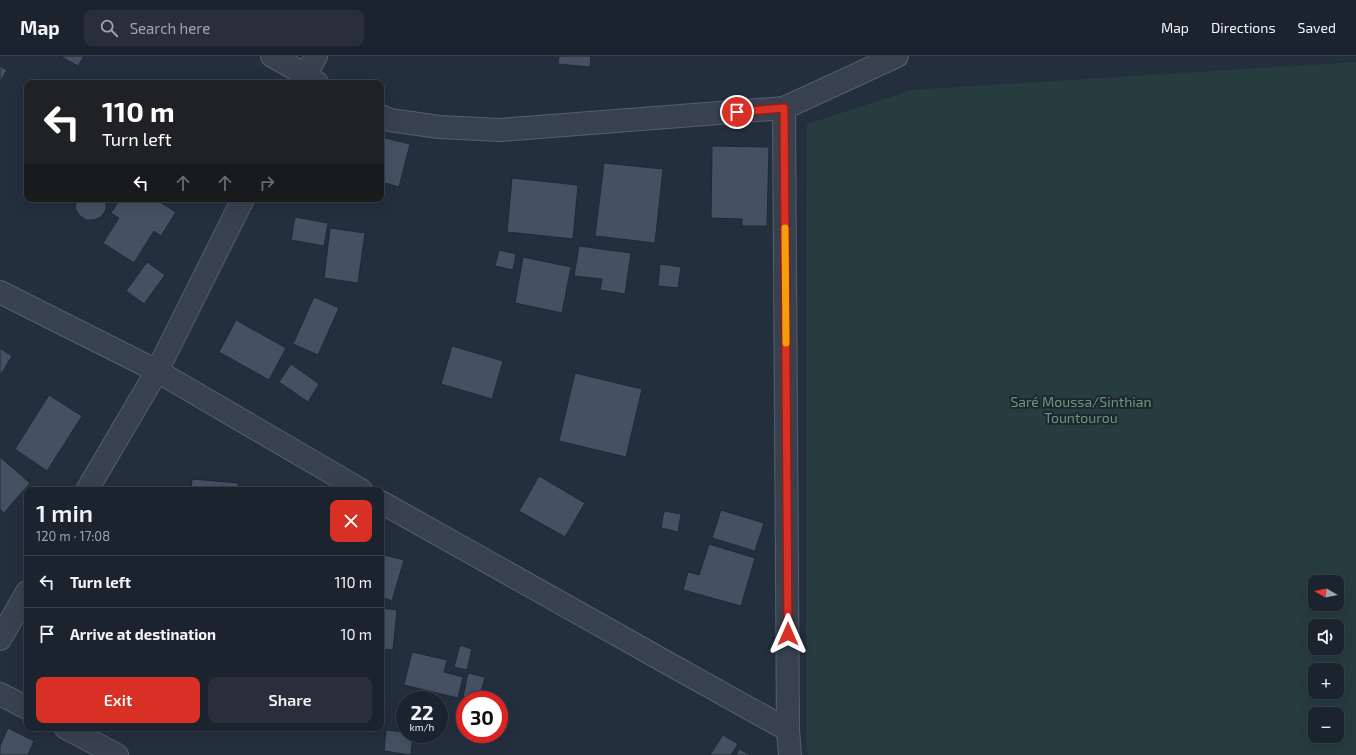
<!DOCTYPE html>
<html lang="en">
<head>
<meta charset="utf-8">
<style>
  body { margin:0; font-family:"Exo 2",sans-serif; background:#282f3a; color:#f1f3f6; height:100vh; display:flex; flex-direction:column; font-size:15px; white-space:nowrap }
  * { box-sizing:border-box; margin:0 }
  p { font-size:13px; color:#a0a4aa }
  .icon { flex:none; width:22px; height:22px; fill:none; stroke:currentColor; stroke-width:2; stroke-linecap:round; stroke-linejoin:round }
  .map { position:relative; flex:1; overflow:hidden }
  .details { position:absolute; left:24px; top:431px; width:360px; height:244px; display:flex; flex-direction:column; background:#1b232e; border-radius:8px; box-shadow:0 4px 16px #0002,0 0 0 1px #39404a }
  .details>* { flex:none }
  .banner { position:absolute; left:24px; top:24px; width:360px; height:122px; border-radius:8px; box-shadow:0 4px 16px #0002,0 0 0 1px #39404a; background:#202124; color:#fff; overflow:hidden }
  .needle { width:26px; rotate:279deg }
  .tools { position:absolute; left:1308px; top:519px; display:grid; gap:8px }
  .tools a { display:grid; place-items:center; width:36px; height:36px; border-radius:8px; background:#1b232e; box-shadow:0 4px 16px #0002,0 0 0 1px #39404a; font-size:20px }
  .speed { position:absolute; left:396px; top:635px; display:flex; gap:8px; font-size:20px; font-weight:700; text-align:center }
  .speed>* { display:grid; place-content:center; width:52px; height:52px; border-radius:50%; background:#1b232e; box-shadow:0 4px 16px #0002,0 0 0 1px #39404a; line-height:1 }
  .speed small { font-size:10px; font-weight:400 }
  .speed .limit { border:6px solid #d22; background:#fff; color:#111 }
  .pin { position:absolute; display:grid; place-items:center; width:34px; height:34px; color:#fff; margin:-17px; border:2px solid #fff; border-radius:50%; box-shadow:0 1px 4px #0007 }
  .me { position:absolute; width:44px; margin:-22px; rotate:0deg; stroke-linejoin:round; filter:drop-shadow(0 0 3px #0008) }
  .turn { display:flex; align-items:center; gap:14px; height:84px; padding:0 12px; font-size:18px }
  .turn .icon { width:52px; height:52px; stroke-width:2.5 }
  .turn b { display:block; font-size:28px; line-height:34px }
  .lanes { display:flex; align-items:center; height:38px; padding:0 12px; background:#0003; justify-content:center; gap:20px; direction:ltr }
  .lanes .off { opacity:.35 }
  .round { display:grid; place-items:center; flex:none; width:42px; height:42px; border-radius:8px; background:#282f3a }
  .summary { display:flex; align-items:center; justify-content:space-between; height:68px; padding:0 12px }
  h1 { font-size:24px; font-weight:600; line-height:30px }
  .action { display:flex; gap:8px; margin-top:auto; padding:8px 12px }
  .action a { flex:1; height:46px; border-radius:8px; background:#d93025; color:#fff; font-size:16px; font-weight:600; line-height:46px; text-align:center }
  .action a+a { background:#282f3a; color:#f1f3f6 }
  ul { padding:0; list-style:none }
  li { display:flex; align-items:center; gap:12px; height:52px; padding:0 12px; border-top:1px solid #39404a }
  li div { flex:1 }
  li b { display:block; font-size:15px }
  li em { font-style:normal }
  header { display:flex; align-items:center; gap:24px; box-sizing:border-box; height:56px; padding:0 20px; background:#1b232e; border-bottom:1px solid #39404a }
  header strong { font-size:19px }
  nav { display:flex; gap:22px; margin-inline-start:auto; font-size:14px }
  .search { width:280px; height:36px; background:#282f3a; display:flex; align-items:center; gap:10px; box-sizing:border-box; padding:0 14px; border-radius:8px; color:#a0a4aa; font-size:15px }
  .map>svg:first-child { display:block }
</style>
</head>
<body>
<header>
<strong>Map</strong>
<div class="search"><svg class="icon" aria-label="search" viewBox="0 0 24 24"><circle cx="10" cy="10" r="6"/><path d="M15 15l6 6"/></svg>Search here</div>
<nav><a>Map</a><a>Directions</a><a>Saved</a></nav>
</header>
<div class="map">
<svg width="1356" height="699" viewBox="0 0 1356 699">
  <rect width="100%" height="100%" fill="#242f3e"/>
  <path fill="#263c3f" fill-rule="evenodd" d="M1356,6V699H808L806,678L807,68L912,34ZM1315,526H1337V548H1315ZM1315,570H1337V592H1315ZM1315,614H1337V636H1315ZM1315,658H1337V680H1315Z"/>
  <g fill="#455162" stroke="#1f2835">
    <path d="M60,0H84L78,10Z"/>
    <path d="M559,0H591L590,11L558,8Z"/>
    <path d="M0,10L7,14L0,26Z"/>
    <path d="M381,81L410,88L399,131L381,126Z"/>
    <path d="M712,90L769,91L767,170H742V163L711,162Z"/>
    <path d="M604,107L663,113L655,187L595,180Z"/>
    <path d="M512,122L578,129L573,183L507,176Z"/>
    <path d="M77,143H105L106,146V154L101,161L94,164H86L79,159L75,152Z"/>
    <path d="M120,143H155L176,156L161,180L154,175L134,207L103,187L119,162L111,157Z"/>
    <path d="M295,161L328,167L324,190L291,184Z"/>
    <path d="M330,172L365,177L358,227L324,222Z"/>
    <path d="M579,190L631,197L625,238L600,234L602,223L574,220Z"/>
    <path d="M499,194L516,198L513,214L495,210Z"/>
    <path d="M523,201L571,211L562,257L515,247Z"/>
    <path d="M147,206L165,219L144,248L126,235Z"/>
    <path d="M660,208L681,211L678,232L658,230Z"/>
    <path d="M314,241L339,252L318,299L293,288Z"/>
    <path d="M236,264L286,292L269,324L219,296Z"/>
    <path d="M452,290L503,305L492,343L441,328Z"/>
    <path d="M0,292L12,300L0,320Z"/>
    <path d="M291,308L319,328L308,346L279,326Z"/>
    <path d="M575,317L642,333L626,401L559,385Z"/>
    <path d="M49,339L82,360L47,415L15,393Z"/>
    <path d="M0,401L30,427L4,457L0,453Z"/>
    <path d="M539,420L585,447L565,481L519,455Z"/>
    <path d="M192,423L238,427V434H191Z"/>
    <path d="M721,454L764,467L755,495L712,482Z"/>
    <path d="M664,455L681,458L678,476L661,472Z"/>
    <path d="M709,488L755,502L741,550L683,534L688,516L699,519Z"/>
    <path d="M381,498L404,504L392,545L381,541Z"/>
    <path d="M381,552L397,554L393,594L381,593Z"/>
    <path d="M460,589L472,593L467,614L454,611Z"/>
    <path d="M412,596L447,604L444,616L463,621L458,642L404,629Z"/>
    <path d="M468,617L485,621L479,644L463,641Z"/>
    <path d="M8,672L34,685L28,699H0V690Z"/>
    <path d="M386,674L405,676V678H413L411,699L384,695Z"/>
    <path d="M723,679L738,688L731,699H710Z"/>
    <path d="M739,693L751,699H736Z"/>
  </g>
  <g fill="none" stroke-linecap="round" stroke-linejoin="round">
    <g stroke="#565f6c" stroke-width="24">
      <g id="minor">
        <path d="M272,0L306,19L317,27"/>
        <path d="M302,27L316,0"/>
        <path d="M784,52L788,674"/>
        <path d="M381,60L390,64L439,71L500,74L784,52L897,0"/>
        <path d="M0,236L157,315L361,434"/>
        <path d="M87,434L157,315L243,143"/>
        <path d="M381,446L664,605L788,674L790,699"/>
        <path d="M0,583L27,536"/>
        <path d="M0,638L27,652"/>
        <path d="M66,672L117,699"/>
      </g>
    </g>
    <use href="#minor" stroke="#38414e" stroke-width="22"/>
  </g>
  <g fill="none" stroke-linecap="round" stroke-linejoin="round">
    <g stroke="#8d1f18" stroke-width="10">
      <path id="route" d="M737,56L784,52L788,578"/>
    </g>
    <use href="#route" stroke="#d93025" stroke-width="7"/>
    <path stroke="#f59e0b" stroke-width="7" d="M785,172L786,287"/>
  </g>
  <g text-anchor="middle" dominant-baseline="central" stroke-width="4" stroke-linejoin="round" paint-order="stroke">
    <g font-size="14" fill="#6b9a76" stroke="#1d2633">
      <text x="1081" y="345">Saré Moussa/Sinthian<tspan x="1081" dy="16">Tountourou</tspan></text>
    </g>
  </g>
</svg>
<div class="tools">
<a><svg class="needle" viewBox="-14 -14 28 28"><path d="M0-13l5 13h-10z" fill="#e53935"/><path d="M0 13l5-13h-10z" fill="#a0a4aa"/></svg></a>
<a><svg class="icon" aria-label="sound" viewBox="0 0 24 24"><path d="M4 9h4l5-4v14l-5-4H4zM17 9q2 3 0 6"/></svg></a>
<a>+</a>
<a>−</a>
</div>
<div class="speed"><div>22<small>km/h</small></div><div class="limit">30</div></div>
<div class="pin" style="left:737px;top:56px;background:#d93025"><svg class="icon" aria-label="arrive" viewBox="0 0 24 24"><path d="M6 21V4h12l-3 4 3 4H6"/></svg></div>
<svg class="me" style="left:788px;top:578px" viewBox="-20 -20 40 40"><path d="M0-17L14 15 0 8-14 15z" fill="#d93025" stroke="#fff" stroke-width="4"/></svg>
<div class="banner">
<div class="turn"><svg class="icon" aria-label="left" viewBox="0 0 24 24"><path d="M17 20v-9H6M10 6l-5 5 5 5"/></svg><div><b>110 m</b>Turn left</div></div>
<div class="lanes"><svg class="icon" aria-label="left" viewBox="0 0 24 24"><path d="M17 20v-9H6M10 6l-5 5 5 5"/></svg><svg class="icon off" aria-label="ahead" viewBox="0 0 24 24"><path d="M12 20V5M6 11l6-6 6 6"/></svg><svg class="icon off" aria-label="ahead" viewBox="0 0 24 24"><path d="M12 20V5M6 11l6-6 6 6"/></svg><svg class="icon off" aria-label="right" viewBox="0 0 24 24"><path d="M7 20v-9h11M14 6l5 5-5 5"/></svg></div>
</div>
<section class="details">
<div class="summary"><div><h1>1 min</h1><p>120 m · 17:08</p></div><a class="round" style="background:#d93025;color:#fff"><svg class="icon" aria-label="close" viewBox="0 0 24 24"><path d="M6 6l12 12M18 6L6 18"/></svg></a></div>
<ul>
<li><svg class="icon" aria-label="left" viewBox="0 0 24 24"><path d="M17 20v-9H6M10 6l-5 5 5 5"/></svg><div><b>Turn left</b></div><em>110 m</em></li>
<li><svg class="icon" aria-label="arrive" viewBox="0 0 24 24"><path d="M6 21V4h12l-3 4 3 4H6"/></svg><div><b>Arrive at destination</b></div><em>10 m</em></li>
</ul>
<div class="action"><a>Exit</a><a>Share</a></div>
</section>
</div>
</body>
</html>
